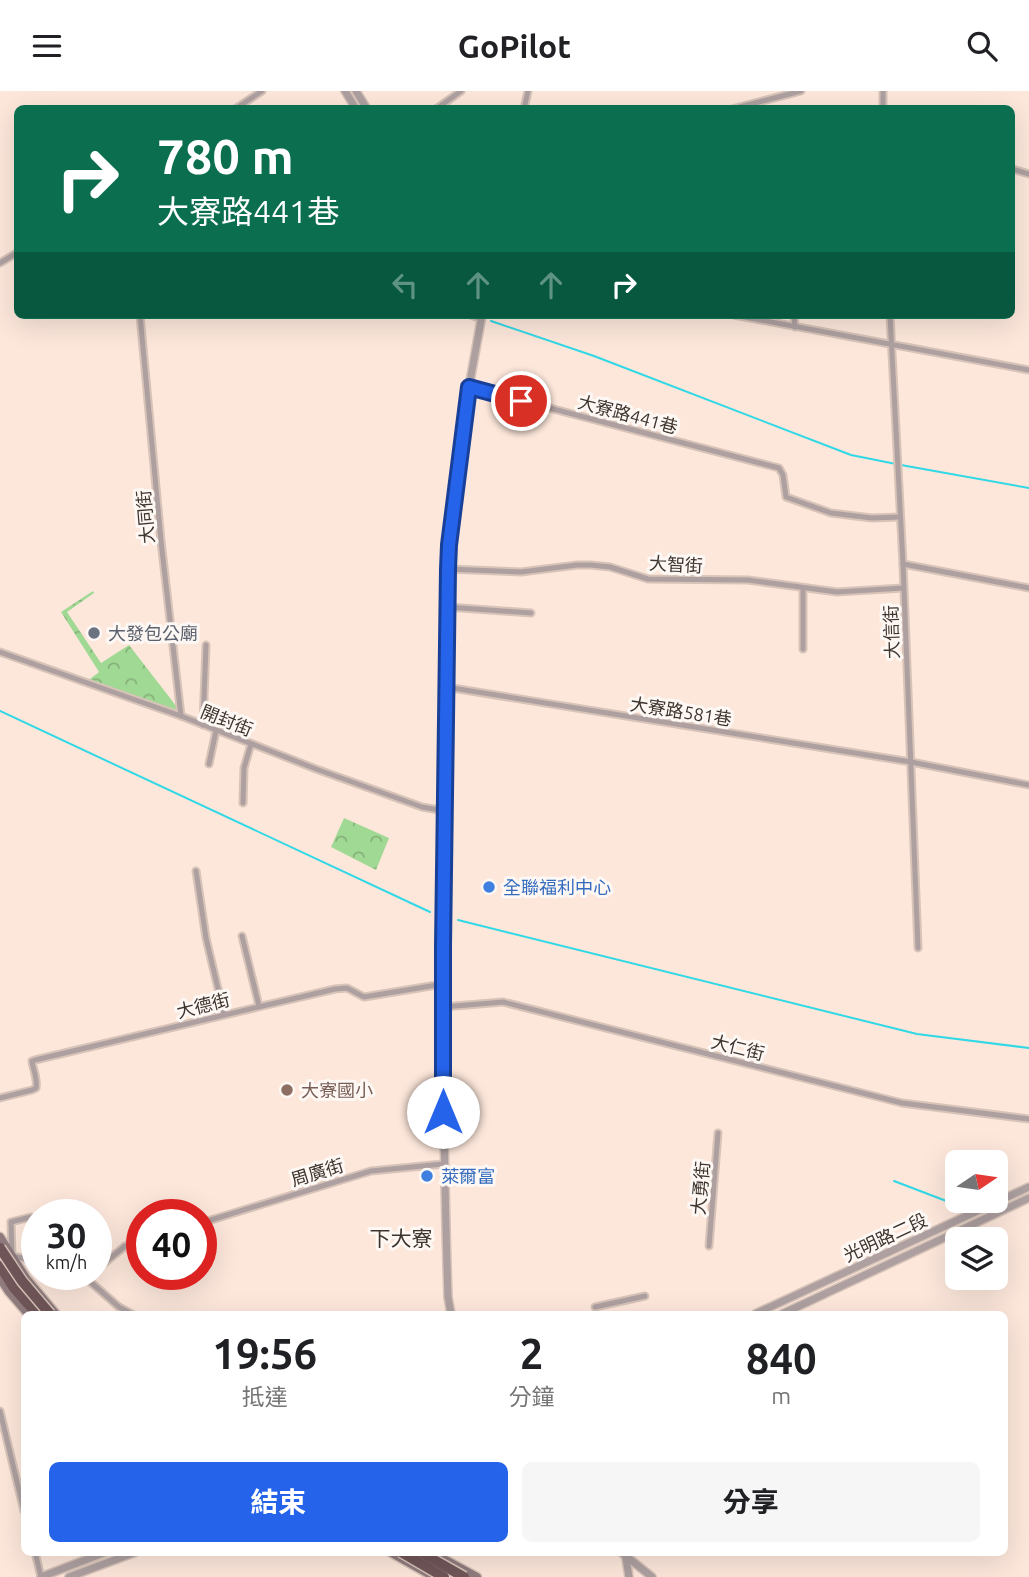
<!DOCTYPE html>
<html lang="zh-TW">
<head>
<meta charset="utf-8">
<style>
  body { margin:0; font-family:Ubuntu,"Noto Sans TC",sans-serif; background:#f6f6f6; color:#202124; height:100vh; display:flex; flex-direction:column; font-size:26px; white-space:nowrap }
  * { box-sizing:border-box; margin:0 }
  p { font-size:23px; color:#757577 }
  .icon { flex:none; width:38px; height:38px; fill:none; stroke:currentColor; stroke-width:2; stroke-linecap:round; stroke-linejoin:round }
  .map { position:relative; flex:1; overflow:hidden }
  .side { position:absolute; left:21px; top:1220px; width:987px; height:245px; display:flex; flex-direction:column; background:#fff; border-radius:10px; box-shadow:0 7px 28px #0002 }
  .side>* { flex:none }
  .top-card { position:absolute; left:14px; top:14px; width:1001px; height:214px; border-radius:10px; box-shadow:0 7px 28px #0002; background:#0b6e4f; color:#fff; overflow:hidden }
  .needle { width:46px; rotate:77deg }
  .buttons { position:absolute; left:945px; top:1059px; display:grid; gap:14px }
  .buttons a { display:grid; place-items:center; width:63px; height:63px; border-radius:10px; background:#fff; box-shadow:0 7px 28px #0002; font-size:35px }
  .speed { position:absolute; left:21px; top:1108px; display:flex; gap:14px; font-size:35px; font-weight:700; text-align:center }
  .speed>* { display:grid; place-content:center; width:91px; height:91px; border-radius:50%; background:#fff; box-shadow:0 7px 28px #0002; line-height:1 }
  .speed small { font-size:18px; font-weight:400 }
  .speed .limit { border:10px solid #d22; background:#fff; color:#111 }
  .pin { position:absolute; display:grid; place-items:center; width:60px; height:60px; color:#fff; margin:-30px; border:4px solid #fff; border-radius:50%; box-shadow:0 2px 7px #0007 }
  .me { position:absolute; width:77px; margin:-38px; rotate:0deg; stroke-linejoin:round; filter:drop-shadow(0 0 5px #0008) }
  .turn { display:flex; align-items:center; gap:24px; height:147px; padding:0 28px; font-size:32px }
  .turn .icon { width:91px; height:91px; stroke-width:2.5 }
  .turn b { display:block; font-size:49px; line-height:60px }
  .lanes { display:flex; align-items:center; height:66px; padding:0 28px; background:#0003; justify-content:center; gap:35px; direction:ltr }
  .lanes .off { opacity:.35 }
  .eta { display:flex; justify-content:space-evenly; align-items:center; height:119px; text-align:center }
  .eta b { font-size:42px; font-weight:700; line-height:49px }
  .primary-button { display:flex; gap:14px; margin-top:auto; padding:14px 28px }
  .primary-button a { flex:1; height:80px; border-radius:10px; background:#2563eb; color:#fff; font-size:28px; font-weight:700; line-height:80px; text-align:center }
  .primary-button a+a { background:#f6f6f6; color:#202124 }
  header { display:flex; justify-content:space-between; align-items:center; height:91px; padding:0 28px; background:#fff; font-size:32px; font-weight:700 }
  .map>svg:first-child { display:block }
</style>
</head>
<body>
<header><svg class="icon" aria-label="menu" viewBox="0 0 24 24"><path d="M4 6h16M4 12h16M4 18h16"/></svg>GoPilot<svg class="icon" aria-label="search" viewBox="0 0 24 24"><circle cx="10" cy="10" r="6"/><path d="M15 15l6 6"/></svg></header>
<div class="map">
<svg width="1029" height="1486" viewBox="0 0 1029 1486">
  <defs>
    <pattern id="park-crowns" width="20" height="18" patternUnits="userSpaceOnUse" patternTransform="scale(1.75)"><rect width="20" height="18" fill="#a0d994"/><path d="M2 6a3 3 0 1 1 6 0M12 15a3 3 0 1 1 6 0" fill="none" stroke="#84b179"/></pattern>
  </defs>
  <rect width="100%" height="100%" fill="#fde7db"/>
  <g fill="url(#park-crowns)">
    <path d="M93,500L94,502L67,521L101,572L129,554L180,620L86,591L99,581L61,521Z"/>
    <path d="M344,727L389,747L376,779L331,756Z"/>
  </g>
  <g fill="none" stroke-linecap="round" stroke-linejoin="round">
    <g stroke="#31d8e5" stroke-width="2">
      <path d="M491,230L594,265L851,364L896,373"/>
      <path d="M901,374L1029,397"/>
      <path d="M0,620L430,821"/>
      <path d="M458,829L917,943L1029,957"/>
      <path d="M894,1090L962,1116"/>
    </g>
    <g stroke="#d7c3b8" stroke-width="9">
      <g id="minor">
        <path d="M883,0V18"/>
        <path d="M235,18L262,0"/>
        <path d="M436,18L461,0"/>
        <path d="M524,18L528,0"/>
        <path d="M732,18L801,0"/>
        <path d="M1012,78L1029,83"/>
        <path d="M0,172L18,161"/>
        <path d="M140,224L161,450L181,625"/>
        <path d="M471,224L481,228"/>
        <path d="M734,224L1029,279"/>
        <path d="M794,224L795,236"/>
        <path d="M890,224L903,473L918,857"/>
        <path d="M469,296L779,377L783,384L786,406L831,422L872,427L900,426"/>
        <path d="M903,473L1029,497"/>
        <path d="M448,478L521,481L577,474H591L610,476L648,488L748,489L837,501L903,497"/>
        <path d="M803,497V558"/>
        <path d="M447,516L531,522"/>
        <path d="M0,561L181,625L316,678L422,716L445,720"/>
        <path d="M446,596L911,671L1029,694"/>
        <path d="M203,634L206,554"/>
        <path d="M209,673L216,640"/>
        <path d="M243,712L244,677L251,653"/>
        <path d="M196,780L206,847L224,923"/>
        <path d="M242,845L259,915"/>
        <path d="M443,916L503,911L902,1012L1029,1028"/>
        <path d="M0,1007L32,999L36,997C38,988 33,979 32,970L35,969C136,946 235,921 335,898L347,897L364,906L443,893"/>
        <path d="M31,1126L11,1131L12,1165L37,1170"/>
        <path d="M201,1132L371,1080L443,1073"/>
        <path d="M709,1155L718,1042"/>
        <path d="M96,1179L125,1155L142,1149"/>
        <path d="M69,1183C77,1196 81,1190 91,1183"/>
        <path d="M86,1187L119,1216L132,1223"/>
        <path d="M595,1216L645,1205"/>
        <path d="M0,1320L24,1420"/>
        <path d="M35,1461L41,1486"/>
      </g>
    </g>
    <g stroke="#d7c3b8" stroke-width="10">
      <g id="tertiary">
        <path d="M345,0L356,18"/>
        <path d="M356,0L367,18"/>
        <path d="M451,1223L448,1206C440,963 443,720 448,478L449,454L469,296L482,224"/>
        <path d="M755,1223L1029,1096"/>
        <path d="M782,1223L1029,1107"/>
        <path d="M621,1461L652,1486"/>
        <path d="M626,1467L629,1486"/>
        <path d="M41,1486L106,1461"/>
        <path d="M69,1486L136,1461"/>
      </g>
    </g>
    <g stroke="#d7c3b8" stroke-width="11">
      <g id="secondary">
        <path d="M0,1146L26,1187L56,1223"/>
        <path d="M0,1187L9,1201L28,1223"/>
        <path d="M390,1461L434,1486"/>
        <path d="M431,1461L477,1486"/>
      </g>
    </g>
    <g stroke="#d7c3b8" stroke-width="13">
      <path id="trunk" d="M0,1175L14,1197L37,1223"/>
    </g>
    <use href="#minor" stroke="#aea0a1" stroke-width="5"/>
    <use href="#tertiary" stroke="#aea0a1" stroke-width="7"/>
    <use href="#secondary" stroke="#8f7b7d" stroke-width="8"/>
    <use href="#trunk" stroke="#705658" stroke-width="10"/>
    <g stroke="#d7c3b8" stroke-width="13" stroke-linecap="butt">
      <g id="trunk-bridge">
        <path d="M0,1157L22,1190L50,1223"/>
        <path d="M401,1461L444,1486"/>
        <path d="M420,1461L464,1486"/>
      </g>
    </g>
    <use href="#trunk-bridge" stroke="#705658" stroke-width="10"/>
  </g>
  <g fill="none" stroke-linecap="round" stroke-linejoin="round">
    <g stroke="#184099" stroke-width="18">
      <path id="route" d="M443,1021V855L448,478L449,454L469,296L521,310"/>
    </g>
    <use href="#route" stroke="#2563eb" stroke-width="12"/>
  </g>
  <circle fill="#6b7280" stroke="#fef8f5" stroke-width="2.5" cx="94" cy="542" r="7"/>
  <g fill="#3f7fe0" stroke="#fef8f5" stroke-width="2.5">
    <circle cx="489" cy="796" r="7"/>
    <circle cx="427" cy="1085" r="7"/>
  </g>
  <circle fill="#8d6e63" stroke="#fef8f5" stroke-width="2.5" cx="287" cy="999" r="7"/>
  <g text-anchor="middle" dominant-baseline="central" stroke-width="6" stroke-linejoin="round" paint-order="stroke">
    <g font-size="18" fill="#3e342e" stroke="#fef8f5">
      <text transform="translate(628 323) rotate(15)">大寮路441巷</text>
      <text transform="translate(145 426) rotate(-95)">大同街</text>
      <text transform="translate(676 473) rotate(3)">大智街</text>
      <text transform="translate(891 541) rotate(-92)">大信街</text>
      <text transform="translate(681 620) rotate(9)">大寮路581巷</text>
      <text transform="translate(227 629) rotate(22)">開封街</text>
      <text transform="translate(203 914) rotate(-14)">大德街</text>
      <text transform="translate(738 956) rotate(14)">大仁街</text>
      <text transform="translate(317 1081) rotate(-17)">周廣街</text>
      <text transform="translate(700 1097) rotate(-85)">大勇街</text>
      <text transform="translate(885 1146) rotate(-25)">光明路二段</text>
    </g>
    <g font-size="18" fill="#5b616d" stroke="#fef8f5" text-anchor="start">
      <text x="108" y="542">大發包公廟</text>
    </g>
    <g font-size="18" fill="#366cbe" stroke="#fef8f5" text-anchor="start">
      <text x="503" y="796">全聯福利中心</text>
      <text x="441" y="1085">萊爾富</text>
    </g>
    <g font-size="18" fill="#785e54" stroke="#fef8f5" text-anchor="start">
      <text x="301" y="999">大寮國小</text>
    </g>
    <g font-size="21" fill="#3e342e" stroke="#fef8f5">
      <text x="401" y="1147">下大寮</text>
    </g>
  </g>
</svg>
<div class="buttons">
<a><svg class="needle" viewBox="-14 -14 28 28"><path d="M0-13l5 13h-10z" fill="#e53935"/><path d="M0 13l5-13h-10z" fill="#757577"/></svg></a>
<a><svg class="icon" aria-label="layers" viewBox="0 0 24 24"><path d="M12 4l9 5-9 5-9-5zM3 14l9 5 9-5"/></svg></a>
</div>
<div class="speed"><div>30<small>km/h</small></div><div class="limit">40</div></div>
<div class="pin" style="left:521px;top:310px;background:#d93025"><svg class="icon" aria-label="arrive" viewBox="0 0 24 24"><path d="M6 21V4h12l-3 4 3 4H6"/></svg></div>
<svg class="me" style="left:443px;top:1021px" viewBox="-20 -20 40 40"><circle r="19" fill="#fff"/><path d="M0-13L10 11 0 6-10 11z" fill="#2563eb"/></svg>
<div class="top-card">
<div class="turn"><svg class="icon" aria-label="right" viewBox="0 0 24 24"><path d="M7 20v-9h11M14 6l5 5-5 5"/></svg><div><b>780 m</b>大寮路441巷</div></div>
<div class="lanes"><svg class="icon off" aria-label="left" viewBox="0 0 24 24"><path d="M17 20v-9H6M10 6l-5 5 5 5"/></svg><svg class="icon off" aria-label="ahead" viewBox="0 0 24 24"><path d="M12 20V5M6 11l6-6 6 6"/></svg><svg class="icon off" aria-label="ahead" viewBox="0 0 24 24"><path d="M12 20V5M6 11l6-6 6 6"/></svg><svg class="icon" aria-label="right" viewBox="0 0 24 24"><path d="M7 20v-9h11M14 6l5 5-5 5"/></svg></div>
</div>
<section class="side">
<div class="eta">
<div><b>19:56</b><p>抵達</p></div>
<div><b>2</b><p>分鐘</p></div>
<div><b>840</b><p>m</p></div>
</div>
<div class="primary-button"><a>結束</a><a>分享</a></div>
</section>
</div>
</body>
</html>
